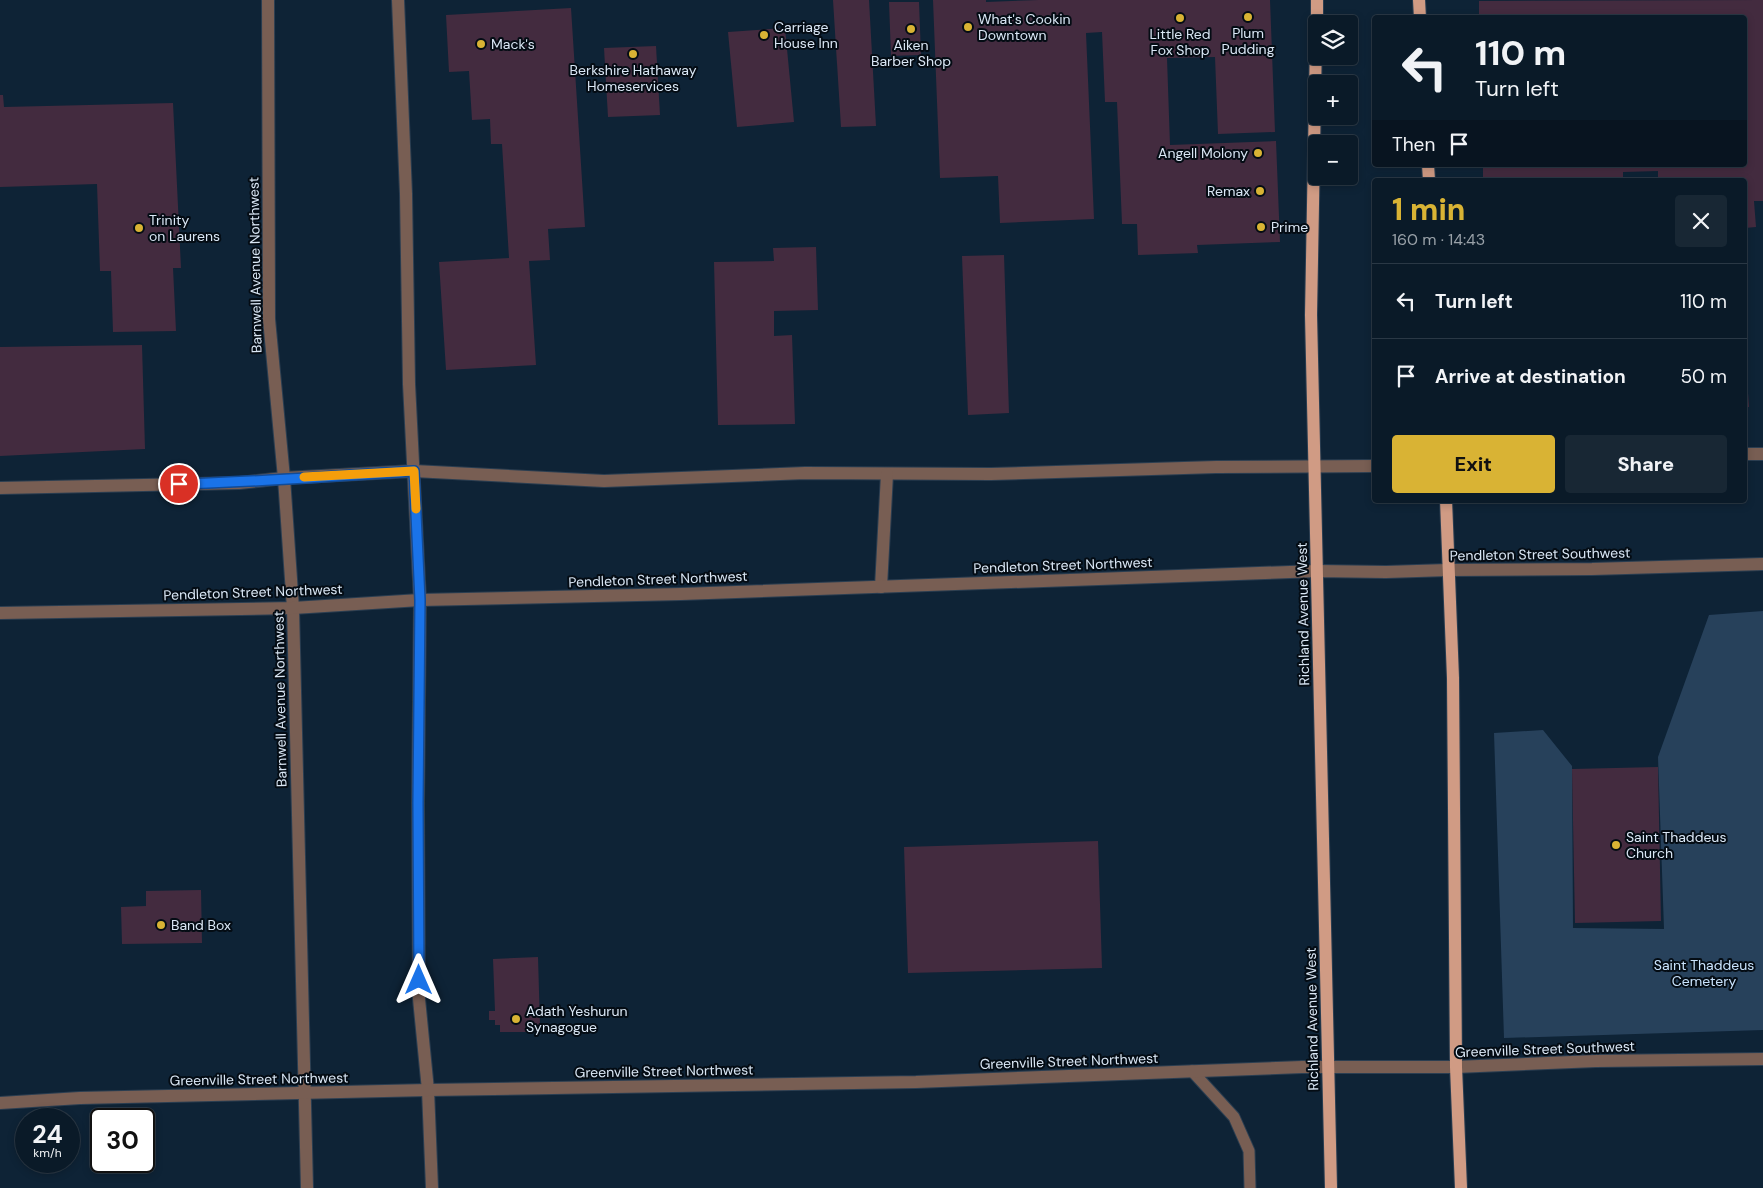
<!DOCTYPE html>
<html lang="en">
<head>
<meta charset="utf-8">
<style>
  body { margin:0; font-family:"DM Sans",sans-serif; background:#182734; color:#f1f3f6; height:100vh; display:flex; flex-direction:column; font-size:19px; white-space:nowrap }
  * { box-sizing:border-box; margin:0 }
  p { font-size:16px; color:#99a1a8 }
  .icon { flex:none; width:28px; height:28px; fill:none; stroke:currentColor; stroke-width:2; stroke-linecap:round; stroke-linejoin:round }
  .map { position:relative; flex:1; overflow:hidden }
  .sheet { position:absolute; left:1372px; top:178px; width:375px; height:325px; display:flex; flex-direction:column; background:#0a1a28; border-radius:5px; box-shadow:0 2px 8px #0003,0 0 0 1px #2a3845 }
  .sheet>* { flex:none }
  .hud { position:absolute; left:1372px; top:15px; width:375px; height:152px; border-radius:5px; box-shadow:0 2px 8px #0003,0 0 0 1px #2a3845; background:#0a1a28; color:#f1f3f6; overflow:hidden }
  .tools { position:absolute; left:1308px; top:15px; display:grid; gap:10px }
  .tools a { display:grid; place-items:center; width:50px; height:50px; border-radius:5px; background:#0a1a28; box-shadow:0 2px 8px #0003,0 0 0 1px #2a3845; font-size:25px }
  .speed { position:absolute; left:15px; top:1108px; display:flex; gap:10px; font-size:25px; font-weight:700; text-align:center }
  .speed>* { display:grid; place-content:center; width:65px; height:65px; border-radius:50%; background:#0a1a28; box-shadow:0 2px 8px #0003,0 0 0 1px #2a3845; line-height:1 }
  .speed small { font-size:12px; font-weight:400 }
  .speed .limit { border:2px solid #111; border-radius:8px; background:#fff; color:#111 }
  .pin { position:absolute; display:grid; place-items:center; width:42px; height:42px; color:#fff; margin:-21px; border:2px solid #fff; border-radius:50%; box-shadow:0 1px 5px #0007 }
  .me { position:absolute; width:55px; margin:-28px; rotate:0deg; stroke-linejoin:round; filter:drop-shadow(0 0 4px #0008) }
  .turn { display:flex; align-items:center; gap:18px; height:105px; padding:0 20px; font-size:22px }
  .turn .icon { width:65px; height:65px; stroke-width:2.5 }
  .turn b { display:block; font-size:35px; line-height:42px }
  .then { display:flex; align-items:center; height:48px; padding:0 20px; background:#0003; gap:10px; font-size:19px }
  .round { display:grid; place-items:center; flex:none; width:52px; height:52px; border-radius:5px; background:#182734 }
  .head { display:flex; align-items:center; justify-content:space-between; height:85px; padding:0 20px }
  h1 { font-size:30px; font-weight:800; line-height:38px; color:#d9b334 }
  .primary-button { display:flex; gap:10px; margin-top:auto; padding:10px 20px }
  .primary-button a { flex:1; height:58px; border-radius:5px; background:#d9b334; color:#111; font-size:20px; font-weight:800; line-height:58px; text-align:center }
  .primary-button a+a { background:#182734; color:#f1f3f6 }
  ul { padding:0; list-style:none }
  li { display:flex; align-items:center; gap:15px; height:75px; padding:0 20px; border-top:1px solid #2a3845 }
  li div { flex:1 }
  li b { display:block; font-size:19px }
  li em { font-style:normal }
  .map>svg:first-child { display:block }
</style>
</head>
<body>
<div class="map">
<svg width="1763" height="1188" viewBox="0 0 1763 1188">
  <rect width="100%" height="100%" fill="#0e2336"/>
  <path fill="#27415b" d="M1763,611V1030L1504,1038L1494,733L1543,730L1572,766L1573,928L1664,929L1658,757L1709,615Z"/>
  <g fill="#432b3f">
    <path d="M833,0H869L876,126L841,127Z"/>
    <path d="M933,0H986V2L1039,0H1270L1275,132L1218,134L1215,57L1167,58L1170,145L1276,141L1280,242L1197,245L1198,253L1138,255L1137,224H1122L1117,102H1105L1102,32L1086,33L1094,219L1000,223L998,176L940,178Z"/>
    <path d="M1763,0V201H1754L1756,227L1745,228V180H1658V171L1623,172V180H1483V165H1745V18H1479V1Z"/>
    <path d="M889,2H919L921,55L891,56Z"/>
    <path d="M571,8L585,227L548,229L550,260L529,261L536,365L446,370L439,262L509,258L502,144H491L490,119L472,120L469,71L449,72L446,15Z"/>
    <path d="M785,28L794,122L737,127L728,32Z"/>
    <path d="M656,46L660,115L608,117L604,48Z"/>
    <path d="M0,95H3L4,107L173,103L181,268H173L176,331L113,332L111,271H100L97,184L0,187Z"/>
    <path d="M816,247L818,310L774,311V336L792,335L795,424L718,425L714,262L774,261L773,248Z"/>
    <path d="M1004,255L1009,413L968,415L962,256Z"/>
    <path d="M142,345L145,449L0,456V347Z"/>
    <path d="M1745,364H1746L1749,407H1745Z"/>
    <path d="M1658,767L1661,921L1575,923L1572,769Z"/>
    <path d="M1098,841L1102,968L908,973L904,847Z"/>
    <path d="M201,890L202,943L122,944L121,907L146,906V891Z"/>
    <path d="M538,957L540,1025H535V1032H500V1025H495V1020H489V1011H495L493,959Z"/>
  </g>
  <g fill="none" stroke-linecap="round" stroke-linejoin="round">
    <g stroke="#2b3e51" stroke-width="13">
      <path id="lane" d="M1192,1071L1234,1117L1249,1151L1250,1188"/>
    </g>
    <g stroke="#2b3e51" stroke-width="14">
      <g id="street">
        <path d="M268,0L269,319L284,478L293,608L307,1188"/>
        <path d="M398,0L406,194L409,384L420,600L418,803L419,999L428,1090L432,1188"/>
        <path d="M1745,454H1763"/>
        <path d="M0,488L239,483L284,478L414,471L604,481L805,473L991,474L1216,467L1375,466"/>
        <path d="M881,587L887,474"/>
        <path d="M0,613L293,608L420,600L681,594L1317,571L1386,572L1448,570L1592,569L1763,564"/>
        <path d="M0,1103L80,1098L428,1090L916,1082L1302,1067H1456L1596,1061L1763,1059"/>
      </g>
    </g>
    <g stroke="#2b3e51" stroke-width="14">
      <g id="primary">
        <path d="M1419,0L1420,18"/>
        <path d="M1317,24V0"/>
        <path d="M1316,40L1311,315L1331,1188"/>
        <path d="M1428,165L1429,180"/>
        <path d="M1446,500L1453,678L1456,1067L1461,1188"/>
      </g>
    </g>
    <use href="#lane" stroke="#785e53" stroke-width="11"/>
    <use href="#street" stroke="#785e53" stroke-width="12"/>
    <use href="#primary" stroke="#d09b84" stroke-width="12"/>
  </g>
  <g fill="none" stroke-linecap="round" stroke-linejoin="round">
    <g stroke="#114b97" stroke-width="12">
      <path id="route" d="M179,484C258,482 336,476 414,471L420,600L418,803L419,980"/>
    </g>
    <use href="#route" stroke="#1a73e8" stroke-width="9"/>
    <path stroke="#f59e0b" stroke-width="9" d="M304,477L414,471L416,509"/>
  </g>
  <g fill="#d9b334" stroke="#040c14" stroke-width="2">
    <circle cx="1248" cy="17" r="5"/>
    <circle cx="1180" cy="18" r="5"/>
    <circle cx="968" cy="27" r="5"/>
    <circle cx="911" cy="29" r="5"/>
    <circle cx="764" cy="35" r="5"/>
    <circle cx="481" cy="44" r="5"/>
    <circle cx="633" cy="54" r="5"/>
    <circle cx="1258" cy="153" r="5"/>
    <circle cx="1260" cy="191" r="5"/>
    <circle cx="1261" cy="227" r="5"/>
    <circle cx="139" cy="228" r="5"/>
    <circle cx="1616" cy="845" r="5"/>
    <circle cx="161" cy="925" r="5"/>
    <circle cx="516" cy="1019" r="5"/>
  </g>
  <g text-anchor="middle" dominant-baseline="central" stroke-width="4" stroke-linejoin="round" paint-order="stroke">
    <g font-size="14" fill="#dae7f5" stroke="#040c14" text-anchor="start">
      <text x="978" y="19">What's Cookin<tspan x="978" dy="16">Downtown</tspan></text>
      <text x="774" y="27">Carriage<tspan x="774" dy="16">House Inn</tspan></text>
      <text x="1248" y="33" text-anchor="middle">Plum<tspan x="1248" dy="16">Pudding</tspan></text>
      <text x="1180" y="34" text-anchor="middle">Little Red<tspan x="1180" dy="16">Fox Shop</tspan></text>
      <text x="491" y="44">Mack's</text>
      <text x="911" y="45" text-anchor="middle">Aiken<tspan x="911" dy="16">Barber Shop</tspan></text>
      <text x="633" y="70" text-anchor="middle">Berkshire Hathaway<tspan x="633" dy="16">Homeservices</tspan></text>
      <text x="1248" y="153" text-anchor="end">Angell Molony</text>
      <text x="1250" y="191" text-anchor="end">Remax</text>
      <text x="149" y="220">Trinity<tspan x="149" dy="16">on Laurens</tspan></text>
      <text x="1271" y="227">Prime</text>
      <text x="1626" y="837">Saint Thaddeus<tspan x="1626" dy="16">Church</tspan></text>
      <text x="171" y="925">Band Box</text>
      <text x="526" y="1011">Adath Yeshurun<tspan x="526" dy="16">Synagogue</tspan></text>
    </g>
    <g font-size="14" fill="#dae7f5" stroke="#040c14">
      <text transform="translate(255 265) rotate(-91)">Barnwell Avenue Northwest</text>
      <text transform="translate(1540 554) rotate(-1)">Pendleton Street Southwest</text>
      <text transform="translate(1063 565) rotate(-2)">Pendleton Street Northwest</text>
      <text transform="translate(658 579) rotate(-2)">Pendleton Street Northwest</text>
      <text transform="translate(253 592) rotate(-2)">Pendleton Street Northwest</text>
      <text transform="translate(1303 614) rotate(-91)">Richland Avenue West</text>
      <text transform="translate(280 699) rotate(-91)">Barnwell Avenue Northwest</text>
      <text transform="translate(1312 1019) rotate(-91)">Richland Avenue West</text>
      <text transform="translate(1545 1049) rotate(-2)">Greenville Street Southwest</text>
      <text transform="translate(1069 1061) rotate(-2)">Greenville Street Northwest</text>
      <text transform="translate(664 1071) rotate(-1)">Greenville Street Northwest</text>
      <text transform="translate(259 1079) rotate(-1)">Greenville Street Northwest</text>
    </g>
    <g font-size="14" fill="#c9e3fd" stroke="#040c14">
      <text x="1704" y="965">Saint Thaddeus<tspan x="1704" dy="16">Cemetery</tspan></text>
    </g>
  </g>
</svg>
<div class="tools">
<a><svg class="icon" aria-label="layers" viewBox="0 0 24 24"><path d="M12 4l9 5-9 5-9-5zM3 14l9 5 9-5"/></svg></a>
<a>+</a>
<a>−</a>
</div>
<div class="speed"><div>24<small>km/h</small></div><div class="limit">30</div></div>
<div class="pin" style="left:179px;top:484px;background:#d93025"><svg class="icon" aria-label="arrive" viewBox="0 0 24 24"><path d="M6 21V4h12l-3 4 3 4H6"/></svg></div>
<svg class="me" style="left:419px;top:980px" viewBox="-20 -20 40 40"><path d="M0-17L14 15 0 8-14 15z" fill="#1a73e8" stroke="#fff" stroke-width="4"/></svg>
<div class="hud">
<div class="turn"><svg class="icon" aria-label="left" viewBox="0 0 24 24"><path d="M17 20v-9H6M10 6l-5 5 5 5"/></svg><div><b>110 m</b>Turn left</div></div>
<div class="then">Then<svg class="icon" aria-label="arrive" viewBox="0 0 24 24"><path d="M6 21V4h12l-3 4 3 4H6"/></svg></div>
</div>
<section class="sheet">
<div class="head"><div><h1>1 min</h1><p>160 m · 14:43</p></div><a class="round"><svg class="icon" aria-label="close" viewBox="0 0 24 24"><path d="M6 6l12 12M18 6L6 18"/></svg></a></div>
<ul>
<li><svg class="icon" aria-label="left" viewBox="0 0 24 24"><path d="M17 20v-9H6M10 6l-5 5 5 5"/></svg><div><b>Turn left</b></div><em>110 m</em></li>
<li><svg class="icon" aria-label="arrive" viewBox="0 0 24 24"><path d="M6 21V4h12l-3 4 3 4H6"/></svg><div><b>Arrive at destination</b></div><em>50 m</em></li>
</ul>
<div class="primary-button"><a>Exit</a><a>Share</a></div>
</section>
</div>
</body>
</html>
